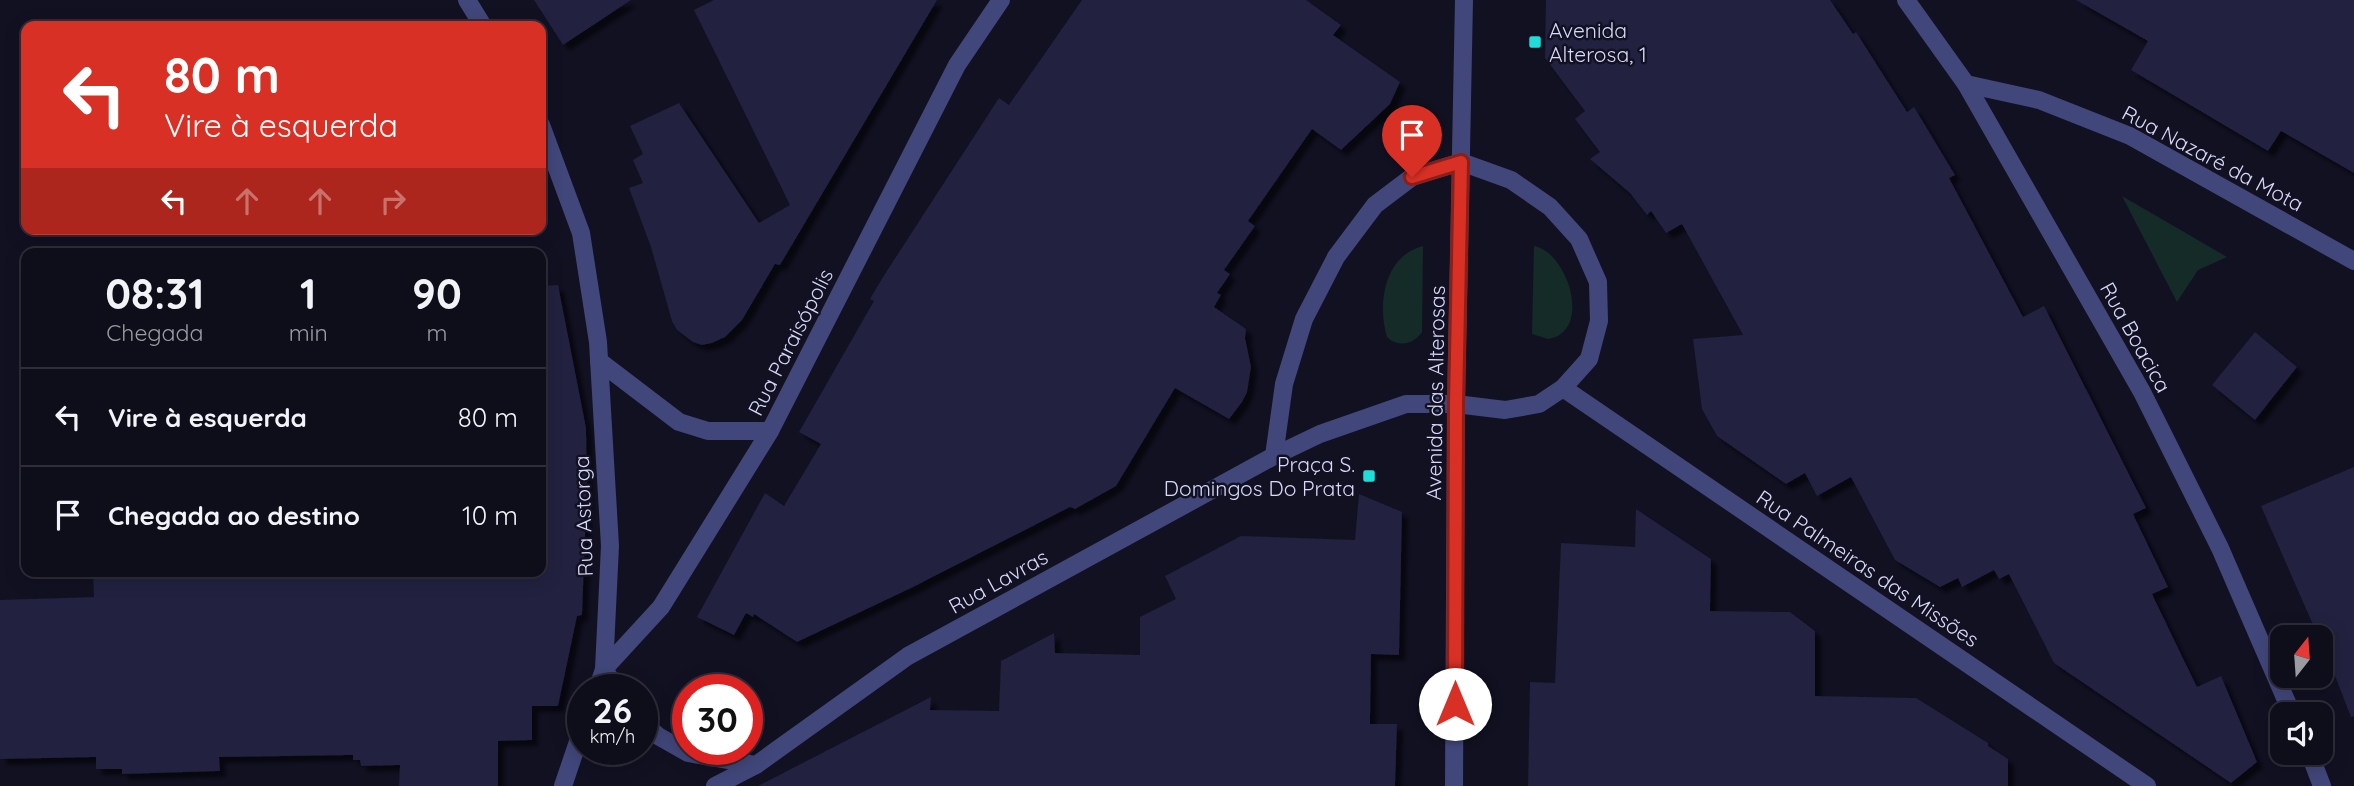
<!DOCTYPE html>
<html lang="pt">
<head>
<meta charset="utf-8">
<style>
  body { margin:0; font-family:Quicksand,sans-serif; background:#1c1b27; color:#f1f3f6; height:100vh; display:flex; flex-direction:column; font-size:26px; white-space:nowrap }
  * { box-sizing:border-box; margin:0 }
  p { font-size:23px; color:#9b9ca2 }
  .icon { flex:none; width:38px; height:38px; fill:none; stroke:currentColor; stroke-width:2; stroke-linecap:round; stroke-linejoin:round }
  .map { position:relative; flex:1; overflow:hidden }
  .drawer { position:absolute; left:21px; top:248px; width:525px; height:329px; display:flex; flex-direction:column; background:#0e0d1a; border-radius:14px; box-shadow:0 4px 18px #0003,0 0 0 2px #2e2d39 }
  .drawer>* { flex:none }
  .top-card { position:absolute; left:21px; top:21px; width:525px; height:214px; border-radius:14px; box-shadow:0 4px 18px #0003,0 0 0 2px #2e2d39; background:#d93025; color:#fff; overflow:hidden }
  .needle { width:46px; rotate:17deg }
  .fabs { position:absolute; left:2270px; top:625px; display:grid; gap:14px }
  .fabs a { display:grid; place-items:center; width:63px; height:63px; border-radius:14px; background:#0e0d1a; box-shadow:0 4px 18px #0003,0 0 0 2px #2e2d39; font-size:35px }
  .speed { position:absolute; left:567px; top:674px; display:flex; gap:14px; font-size:35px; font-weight:700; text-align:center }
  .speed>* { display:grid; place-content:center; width:91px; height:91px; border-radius:50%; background:#0e0d1a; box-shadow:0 4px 18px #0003,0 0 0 2px #2e2d39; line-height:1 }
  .speed small { font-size:18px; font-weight:400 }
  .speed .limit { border:10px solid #d22; background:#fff; color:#111 }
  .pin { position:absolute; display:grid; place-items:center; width:60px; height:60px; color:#fff; margin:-72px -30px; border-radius:50% 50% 50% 0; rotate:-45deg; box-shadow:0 0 7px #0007 }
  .pin .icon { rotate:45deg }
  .me { position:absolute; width:77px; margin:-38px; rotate:0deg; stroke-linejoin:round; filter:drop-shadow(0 0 5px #0008) }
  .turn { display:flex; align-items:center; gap:24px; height:147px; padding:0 28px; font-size:32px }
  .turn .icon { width:91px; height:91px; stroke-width:2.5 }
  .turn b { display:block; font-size:49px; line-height:60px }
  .lanes { display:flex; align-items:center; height:66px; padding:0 28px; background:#0003; justify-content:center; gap:35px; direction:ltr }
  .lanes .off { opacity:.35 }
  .eta { display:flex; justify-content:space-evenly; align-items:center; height:119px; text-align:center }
  .eta b { font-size:42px; font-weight:700; line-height:49px }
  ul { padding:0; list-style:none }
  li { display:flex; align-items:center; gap:21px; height:98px; padding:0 28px; border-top:2px solid #2e2d39 }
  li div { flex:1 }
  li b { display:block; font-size:26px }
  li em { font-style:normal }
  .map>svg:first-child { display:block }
</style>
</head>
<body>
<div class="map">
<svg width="2354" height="786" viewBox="0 0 2354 786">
  <defs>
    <filter id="shadow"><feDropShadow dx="6" dy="6" stdDeviation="2" flood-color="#0009"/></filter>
  </defs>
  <rect width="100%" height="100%" fill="#121122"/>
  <g fill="#152b27">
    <path d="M2122,196L2227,257L2198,270L2177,302Z"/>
    <path d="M1423,246L1422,332C1414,344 1398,348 1387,337C1377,304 1384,256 1423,246Z"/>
    <path d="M1534,246C1563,251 1586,311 1563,332C1559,336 1554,338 1548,339L1532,334Z"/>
  </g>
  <g fill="#222040" filter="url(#shadow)">
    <path d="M534,0H631L563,45Z"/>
    <path d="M714,0H937L780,265L775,264L742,320L725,337L712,343L702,345L693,342L677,330L672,321L651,247L629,188L643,183L633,160L643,154L630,126L679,103L759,223L790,205L694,10Z"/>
    <path d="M1082,0H1306L1341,25L1333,35L1400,82L1390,104L1341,150L1312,129L1248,221L1255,226L1224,270L1230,274L1217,293L1221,295L1214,307L1246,329L1245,338L1251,367L1247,392L1242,402L1229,419L1175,388L1116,486L1075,509L1070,507L911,588L797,642L754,614L753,617L746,613L734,635L697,617L765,493L784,506L821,444L799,432L874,301L870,299L883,277L999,98L1009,105Z"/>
    <path d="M1546,0H1830L1853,34L1856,32L1907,112L1914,107L1955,175L1949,178L2023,317L2044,306L2146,508L2133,514L2168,587L2152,594L2177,646L2197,687L2221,676L2257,762L2231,783L2054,663L2009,574L1999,579L1994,570L1962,587L1958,578L1940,587L1895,560L1851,477L1817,496L1805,473L1786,484L1717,436L1702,409L1693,339L1743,335L1682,224L1666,233L1651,211L1647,215L1630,193L1590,159L1600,152L1575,119L1585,111L1545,58Z"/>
    <path d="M2076,0H2354V173L2281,131L2268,151L2131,70L2148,41Z"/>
    <path d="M558,285L586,428L587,484L582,615L577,616L558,706H532V740L498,741V786H399L400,765L361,766L360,760H353V755L219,757L220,771L122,774V769H96V757L0,759V600L94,597L93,572H541V286Z"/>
    <path d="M2255,332L2297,367L2255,420L2212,385Z"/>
    <path d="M2354,467V716L2351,717L2316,627H2314L2261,506Z"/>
    <path d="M1359,494L1402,512L1399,655L1371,654L1370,724H1397L1395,786H758L931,697L930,710L999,711L1001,661L1054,633L1055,653L1140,655V617L1176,599L1165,576L1241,536L1355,540Z"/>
    <path d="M1636,509L1711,559L1710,611L1790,612L1815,631V696L1916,698L1988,743V746L2008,759V786H1528L1530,682L1555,683L1561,543L1635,547Z"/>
  </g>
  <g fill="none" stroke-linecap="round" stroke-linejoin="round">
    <g stroke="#42477b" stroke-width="18">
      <path d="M467,0L483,26"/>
      <path d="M1906,0L1966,84L2142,392L2220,548L2292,714"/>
      <path d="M1966,84L2039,100L2130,136L2354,261"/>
      <path d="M541,125L581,233L598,342L610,546L604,669L617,690"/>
      <path d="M599,361L679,422L708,431H770"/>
      <path d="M1563,388L2147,786"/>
      <path d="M597,690L604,669L661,607L770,431L957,65L1001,0"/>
      <path d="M642,722L658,736L688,753L756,765"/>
      <path d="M2309,752L2322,786"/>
      <path d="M563,786L583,727"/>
      <path d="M715,786L756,765L908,656L1274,456L1320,434L1406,404H1456L1505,410L1539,404L1563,388L1589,359L1599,321L1598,282L1579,239L1550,207L1511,180L1461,162L1412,177L1375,205L1336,257L1304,319L1284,384L1274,456"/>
      <path d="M1454,786L1456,404L1464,0"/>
    </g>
  </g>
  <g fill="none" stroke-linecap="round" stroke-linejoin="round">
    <g stroke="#8d1f18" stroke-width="18">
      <path id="route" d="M1412,177L1461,162L1456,404L1455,704"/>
    </g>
    <use href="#route" stroke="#d93025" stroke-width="12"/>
  </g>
  <g fill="#1fded9" stroke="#121122" stroke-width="2.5">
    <rect x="1528" y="35" width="14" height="14" rx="3.5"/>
    <rect x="1362" y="469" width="14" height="14" rx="3.5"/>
  </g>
  <g text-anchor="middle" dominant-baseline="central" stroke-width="5" stroke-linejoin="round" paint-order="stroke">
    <g font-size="21" fill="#d7d8fa" stroke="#121122" text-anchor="start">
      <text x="1549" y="30">Avenida<tspan x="1549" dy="24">Alterosa, 1</tspan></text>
      <text x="1355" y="464" text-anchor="end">Praça S.<tspan x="1355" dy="24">Domingos Do Prata</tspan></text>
    </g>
    <g font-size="21" fill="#d7d8fa" stroke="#121122">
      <text transform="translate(2213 158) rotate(28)">Rua Nazaré da Mota</text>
      <text transform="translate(2136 337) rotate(61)">Rua Boacica</text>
      <text transform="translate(790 342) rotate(-63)">Rua Paraisópolis</text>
      <text transform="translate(1435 393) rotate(-89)">Avenida das Alterosas</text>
      <text transform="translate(583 516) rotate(-92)">Rua Astorga</text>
      <text transform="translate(1868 568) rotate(34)">Rua Palmeiras das Missões</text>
      <text transform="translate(998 581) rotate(-29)">Rua Lavras</text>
    </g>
  </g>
</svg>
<div class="fabs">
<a><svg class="needle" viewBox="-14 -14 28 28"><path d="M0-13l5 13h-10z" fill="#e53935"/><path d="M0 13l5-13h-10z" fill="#9b9ca2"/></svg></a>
<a><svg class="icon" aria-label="sound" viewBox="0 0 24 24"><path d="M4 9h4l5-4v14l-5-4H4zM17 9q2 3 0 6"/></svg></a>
</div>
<div class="speed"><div>26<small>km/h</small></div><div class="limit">30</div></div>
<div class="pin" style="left:1412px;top:177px;background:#d93025"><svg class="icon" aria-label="arrive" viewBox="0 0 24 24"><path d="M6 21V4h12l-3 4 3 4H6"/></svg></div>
<svg class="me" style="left:1455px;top:704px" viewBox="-20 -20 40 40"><circle r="19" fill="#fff"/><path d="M0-13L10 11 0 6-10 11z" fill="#d93025"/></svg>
<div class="top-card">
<div class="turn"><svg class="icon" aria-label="left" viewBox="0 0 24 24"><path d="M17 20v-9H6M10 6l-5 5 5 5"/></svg><div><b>80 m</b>Vire à esquerda</div></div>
<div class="lanes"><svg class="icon" aria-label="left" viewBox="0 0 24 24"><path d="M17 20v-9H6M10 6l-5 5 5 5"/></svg><svg class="icon off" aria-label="ahead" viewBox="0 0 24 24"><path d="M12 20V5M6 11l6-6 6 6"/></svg><svg class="icon off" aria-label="ahead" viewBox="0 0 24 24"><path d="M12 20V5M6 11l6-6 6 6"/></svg><svg class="icon off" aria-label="right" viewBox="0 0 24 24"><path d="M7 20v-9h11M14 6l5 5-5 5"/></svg></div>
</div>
<section class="drawer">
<div class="eta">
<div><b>08:31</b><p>Chegada</p></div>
<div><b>1</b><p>min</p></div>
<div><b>90</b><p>m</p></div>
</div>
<ul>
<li><svg class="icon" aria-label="left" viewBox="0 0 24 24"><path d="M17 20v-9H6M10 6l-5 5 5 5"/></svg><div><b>Vire à esquerda</b></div><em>80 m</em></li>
<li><svg class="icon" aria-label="arrive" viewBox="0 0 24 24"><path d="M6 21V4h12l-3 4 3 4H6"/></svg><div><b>Chegada ao destino</b></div><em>10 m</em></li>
</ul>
</section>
</div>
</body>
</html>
